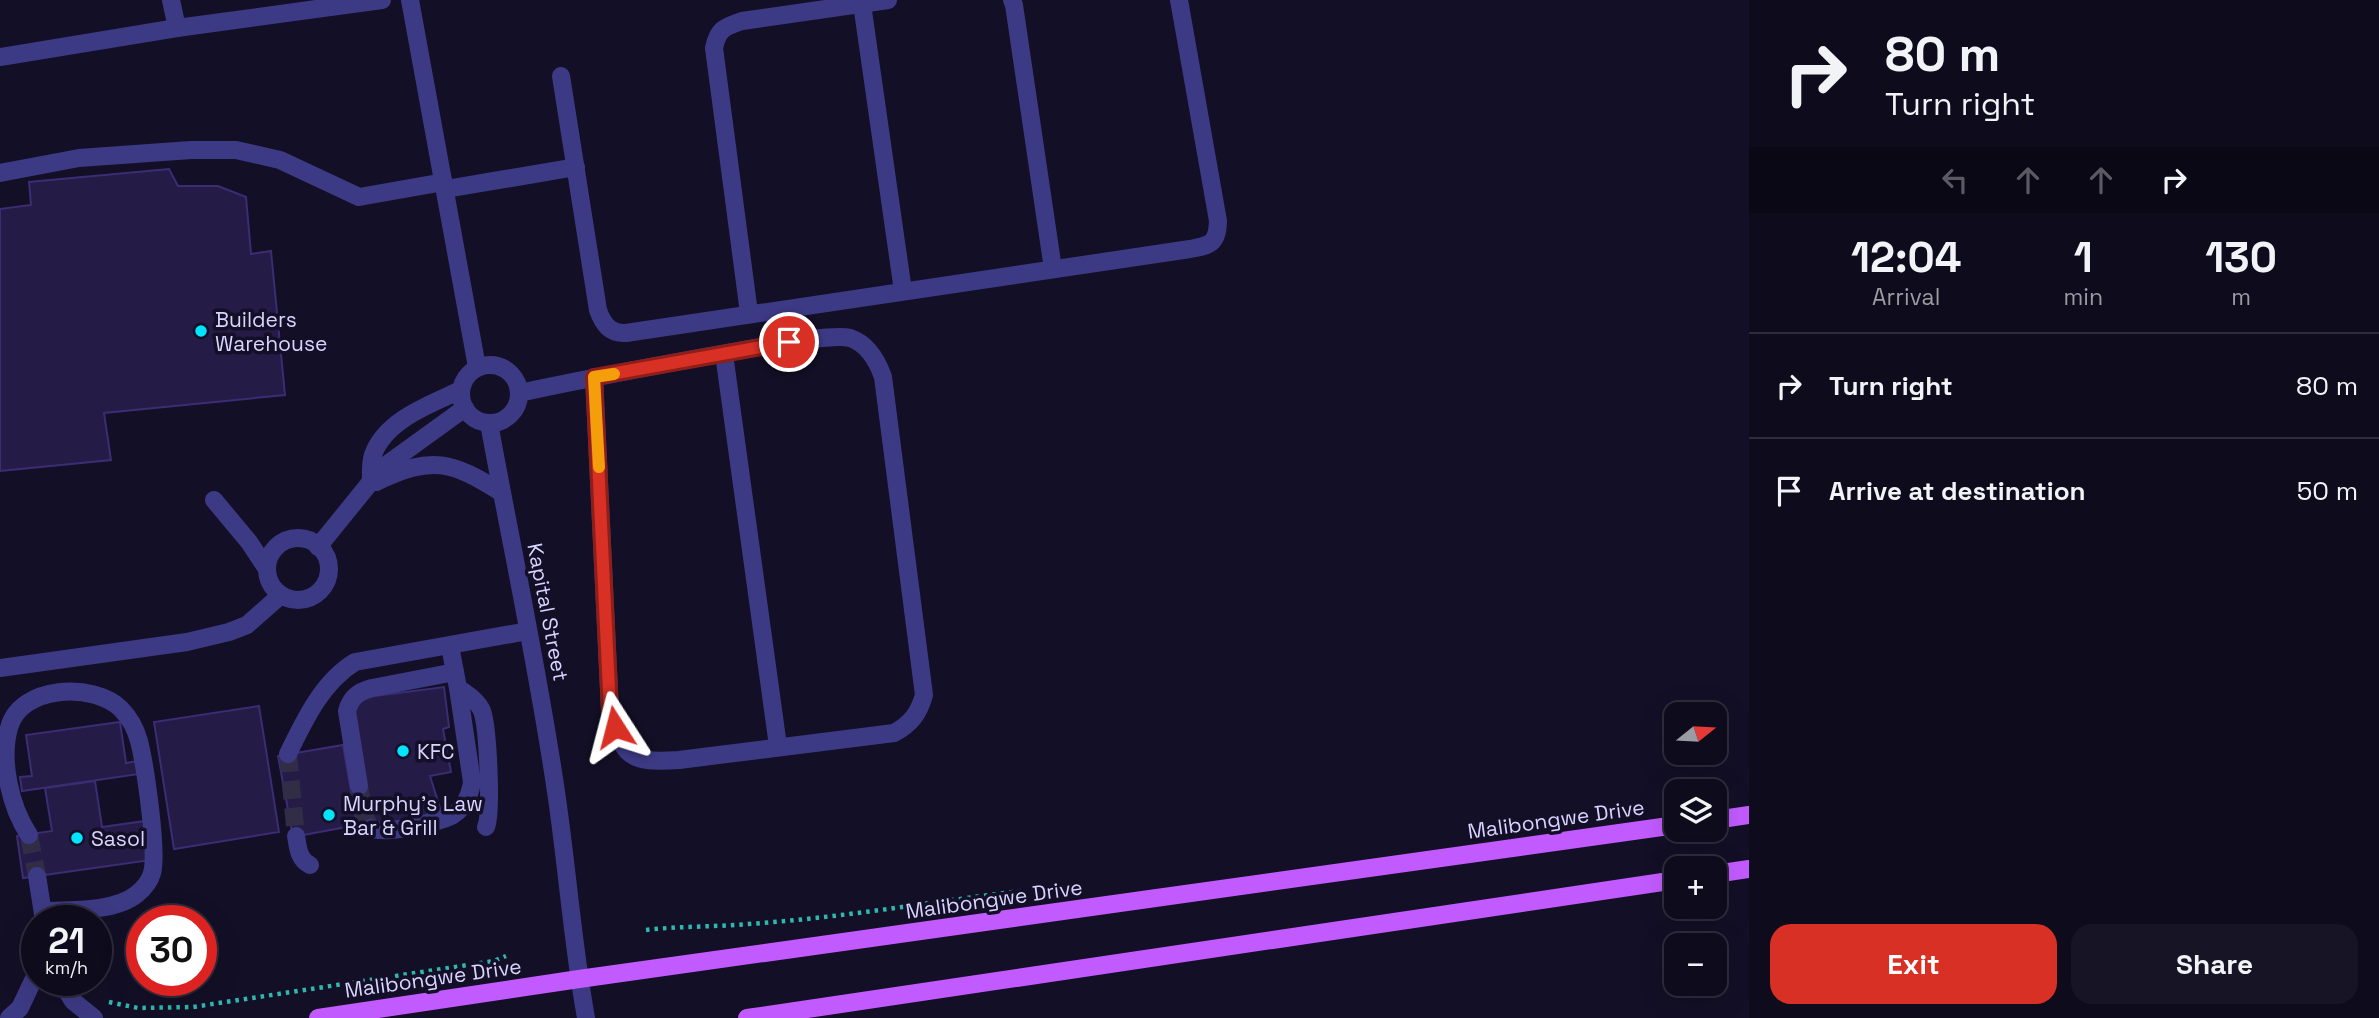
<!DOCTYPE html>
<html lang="en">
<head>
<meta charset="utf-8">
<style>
  body { margin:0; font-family:"Space Grotesk",sans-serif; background:#171425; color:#f1f3f6; height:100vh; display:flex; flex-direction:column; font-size:26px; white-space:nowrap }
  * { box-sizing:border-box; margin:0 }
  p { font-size:23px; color:#9b9ba3 }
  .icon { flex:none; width:38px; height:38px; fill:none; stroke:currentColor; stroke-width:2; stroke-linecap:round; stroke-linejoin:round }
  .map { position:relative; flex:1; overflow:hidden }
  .sheet { display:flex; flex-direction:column; background:#0e0b1c; width:630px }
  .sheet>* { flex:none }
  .banner { background:#0e0b1c; color:#f1f3f6; overflow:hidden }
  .needle { width:46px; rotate:72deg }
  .tools { position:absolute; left:1664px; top:702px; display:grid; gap:14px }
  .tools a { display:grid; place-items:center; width:63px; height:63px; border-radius:14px; background:#0e0b1c; box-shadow:0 7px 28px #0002,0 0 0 2px #2e2b3b; font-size:35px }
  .speed { position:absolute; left:21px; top:905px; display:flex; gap:14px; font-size:35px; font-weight:700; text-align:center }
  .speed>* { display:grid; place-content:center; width:91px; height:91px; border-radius:50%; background:#0e0b1c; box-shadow:0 7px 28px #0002,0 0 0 2px #2e2b3b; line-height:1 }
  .speed small { font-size:18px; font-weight:400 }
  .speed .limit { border:10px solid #d22; background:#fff; color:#111 }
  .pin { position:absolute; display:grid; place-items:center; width:60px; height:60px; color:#fff; margin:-30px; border:4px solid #fff; border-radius:50%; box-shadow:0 2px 7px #0007 }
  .me { position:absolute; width:77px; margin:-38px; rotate:351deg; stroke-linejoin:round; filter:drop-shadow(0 0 5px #0008) }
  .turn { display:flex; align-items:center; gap:24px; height:147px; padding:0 21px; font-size:32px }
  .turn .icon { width:91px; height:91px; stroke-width:2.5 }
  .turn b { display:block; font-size:49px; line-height:60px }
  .lanes { display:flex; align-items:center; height:66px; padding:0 21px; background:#0003; justify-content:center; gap:35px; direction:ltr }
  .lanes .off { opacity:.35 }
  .eta { display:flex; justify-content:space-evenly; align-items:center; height:119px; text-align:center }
  .eta b { font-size:42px; font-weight:700; line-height:49px }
  .action { display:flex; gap:14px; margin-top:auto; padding:14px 21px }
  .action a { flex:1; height:80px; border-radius:21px; background:#d93025; color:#fff; font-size:28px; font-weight:700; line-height:80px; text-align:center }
  .action a+a { background:#171425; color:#f1f3f6 }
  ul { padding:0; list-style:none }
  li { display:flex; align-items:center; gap:21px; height:105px; padding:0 21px; border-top:2px solid #2e2b3b }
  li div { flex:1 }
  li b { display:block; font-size:26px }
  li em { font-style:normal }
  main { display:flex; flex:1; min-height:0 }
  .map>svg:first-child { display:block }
</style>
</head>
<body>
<main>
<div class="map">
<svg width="1749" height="1018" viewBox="0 0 1749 1018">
  <rect width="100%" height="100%" fill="#130f26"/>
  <g fill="#241b47" stroke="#3b2d73" stroke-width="2">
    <path d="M169,169L178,186H218L246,197L251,254L271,251L285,395L104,413L111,460L0,471V209L31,205L29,182Z"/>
    <path d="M444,687L449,727L443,729L451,772L430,776L441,811L359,831L351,788L352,699Z"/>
    <path d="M259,706L279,832L174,849L154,722Z"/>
    <path d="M120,722L126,763L138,761L139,774L22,791L20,777L32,776L26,735Z"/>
    <path d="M343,745L357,825L293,837L278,756Z"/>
    <path d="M95,781L102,827L145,821L151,860L23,878L17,836L52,831L45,788Z"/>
  </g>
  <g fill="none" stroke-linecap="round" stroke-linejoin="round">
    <g stroke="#312d47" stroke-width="18" stroke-dasharray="18 9" stroke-linecap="butt">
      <path d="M288,754L296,836"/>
      <path d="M359,786L365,817L371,828"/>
      <path d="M29,835L37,876"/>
    </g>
    <g stroke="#2fb8b0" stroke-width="4.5" stroke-dasharray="3.5 5" stroke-linecap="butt">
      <path d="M646,930C680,926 714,927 748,924C840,918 930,902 1021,891"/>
      <path d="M109,1002L138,1008L193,1007L494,961L506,956"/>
    </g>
    <g stroke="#3d3a85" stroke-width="18">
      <path d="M171,0L177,28"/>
      <path d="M410,0L477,367"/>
      <path d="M1012,0L1014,5L1053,269"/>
      <path d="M862,4L903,291"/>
      <path d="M0,57L177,28L382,0"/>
      <path d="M561,76L598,310C603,324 610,334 626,333L1190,249C1212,245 1217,243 1218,221L1179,0"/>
      <path d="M0,173L79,158L191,150H236L280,160L359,197L444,182"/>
      <path d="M446,189L576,167"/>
      <path d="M749,313L714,48C718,29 724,27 742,21L888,0"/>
      <path d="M724,354L778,746"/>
      <circle cx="490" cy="394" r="29"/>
      <path d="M519,393C599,376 680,361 760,347C777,344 836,334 850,338C868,344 877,360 883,377L924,695C919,713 911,724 894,733L679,760C629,763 624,758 610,711L594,377"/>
      <path d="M489,423C511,544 537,664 555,785C567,863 572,941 586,1018"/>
      <path d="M376,482C433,455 451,461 502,493"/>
      <path d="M371,483C371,474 370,463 373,455C385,420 431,404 461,390"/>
      <path d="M214,500L249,542L267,569"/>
      <circle cx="298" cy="569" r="31"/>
      <path d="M318,547L382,468L465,408"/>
      <path d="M450,646L458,688C467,694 478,701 482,711C488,727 492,813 486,827"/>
      <path d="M0,668L187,642L229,632L247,625L281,595"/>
      <path d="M288,754C304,721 322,682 355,662L528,631"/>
      <path d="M359,786L347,711C351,697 358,692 372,688L455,672"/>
      <path d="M371,828C382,836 440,822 453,815C464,808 470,795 472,782L458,688"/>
      <path d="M29,835C10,806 0,761 9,728C20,685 94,682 121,709C130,718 136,730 139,741C145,765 158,852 152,873C150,881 143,889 137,894C115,912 71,910 44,911"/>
      <path d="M296,836C298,847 298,859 310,865"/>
      <path d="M37,876L44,920"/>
      <path d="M60,980L73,1001L94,1018"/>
      <path d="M9,1018L20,1008L37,972"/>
    </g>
    <g stroke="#c25bff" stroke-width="18">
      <path d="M1715,820L1749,815"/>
      <path d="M1715,874L1749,869"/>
      <path d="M318,1018L579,979L1676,825"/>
      <path d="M747,1018L1676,880"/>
    </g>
  </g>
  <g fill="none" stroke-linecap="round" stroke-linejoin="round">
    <g stroke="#8d1f18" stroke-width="18">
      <path id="route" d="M615,727L610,711L594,377L789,342"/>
    </g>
    <use href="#route" stroke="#d93025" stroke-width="12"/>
    <path stroke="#f59e0b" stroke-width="12" d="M599,467L594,377L614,374"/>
  </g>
  <g fill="#00e5ff" stroke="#130f26" stroke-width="2.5">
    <circle cx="201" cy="331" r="7"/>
    <circle cx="403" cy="751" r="7"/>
    <circle cx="329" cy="815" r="7"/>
    <circle cx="77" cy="838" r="7"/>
  </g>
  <g text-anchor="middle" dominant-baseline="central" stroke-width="7" stroke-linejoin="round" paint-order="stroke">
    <g font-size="21" fill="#d9d4ff" stroke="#130f26" text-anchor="start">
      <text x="215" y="319">Builders<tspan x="215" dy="24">Warehouse</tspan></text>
      <text x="417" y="751">KFC</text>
      <text x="343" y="803">Murphy's Law<tspan x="343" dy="24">Bar &amp; Grill</tspan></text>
      <text x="91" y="838">Sasol</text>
    </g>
    <g font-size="21" fill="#d9d4ff" stroke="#130f26">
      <text transform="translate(548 612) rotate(79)">Kapital Street</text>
      <text transform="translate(1556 819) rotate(-8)">Malibongwe Drive</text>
      <text transform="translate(994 899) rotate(-8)">Malibongwe Drive</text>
      <text transform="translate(433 978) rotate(-8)">Malibongwe Drive</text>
    </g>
  </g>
</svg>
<div class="tools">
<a><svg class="needle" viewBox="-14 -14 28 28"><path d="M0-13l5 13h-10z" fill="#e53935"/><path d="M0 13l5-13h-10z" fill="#9b9ba3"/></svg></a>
<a><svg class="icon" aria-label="layers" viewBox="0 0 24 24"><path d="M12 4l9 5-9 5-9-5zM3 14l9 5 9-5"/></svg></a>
<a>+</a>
<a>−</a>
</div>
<div class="speed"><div>21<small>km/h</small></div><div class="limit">30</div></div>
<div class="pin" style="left:789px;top:342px;background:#d93025"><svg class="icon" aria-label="arrive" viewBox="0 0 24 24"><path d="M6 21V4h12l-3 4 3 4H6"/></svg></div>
<svg class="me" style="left:615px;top:727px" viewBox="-20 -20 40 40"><path d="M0-17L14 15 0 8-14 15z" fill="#d93025" stroke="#fff" stroke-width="4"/></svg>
</div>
<section class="sheet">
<div class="banner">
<div class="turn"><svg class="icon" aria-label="right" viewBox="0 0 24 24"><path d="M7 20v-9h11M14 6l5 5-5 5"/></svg><div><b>80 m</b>Turn right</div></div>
<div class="lanes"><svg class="icon off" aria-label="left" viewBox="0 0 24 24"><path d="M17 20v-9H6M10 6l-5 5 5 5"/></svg><svg class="icon off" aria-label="ahead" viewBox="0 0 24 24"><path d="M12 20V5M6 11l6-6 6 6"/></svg><svg class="icon off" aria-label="ahead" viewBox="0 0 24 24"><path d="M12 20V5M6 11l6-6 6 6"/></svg><svg class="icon" aria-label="right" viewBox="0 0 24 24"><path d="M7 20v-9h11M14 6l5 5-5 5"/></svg></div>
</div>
<div class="eta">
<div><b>12:04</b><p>Arrival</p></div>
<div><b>1</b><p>min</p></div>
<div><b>130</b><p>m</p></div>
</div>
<ul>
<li><svg class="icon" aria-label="right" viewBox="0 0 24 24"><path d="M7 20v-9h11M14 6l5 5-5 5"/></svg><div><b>Turn right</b></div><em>80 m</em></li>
<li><svg class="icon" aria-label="arrive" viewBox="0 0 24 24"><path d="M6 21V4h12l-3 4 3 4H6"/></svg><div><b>Arrive at destination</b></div><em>50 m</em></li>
</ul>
<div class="action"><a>Exit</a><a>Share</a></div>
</section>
</main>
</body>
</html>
